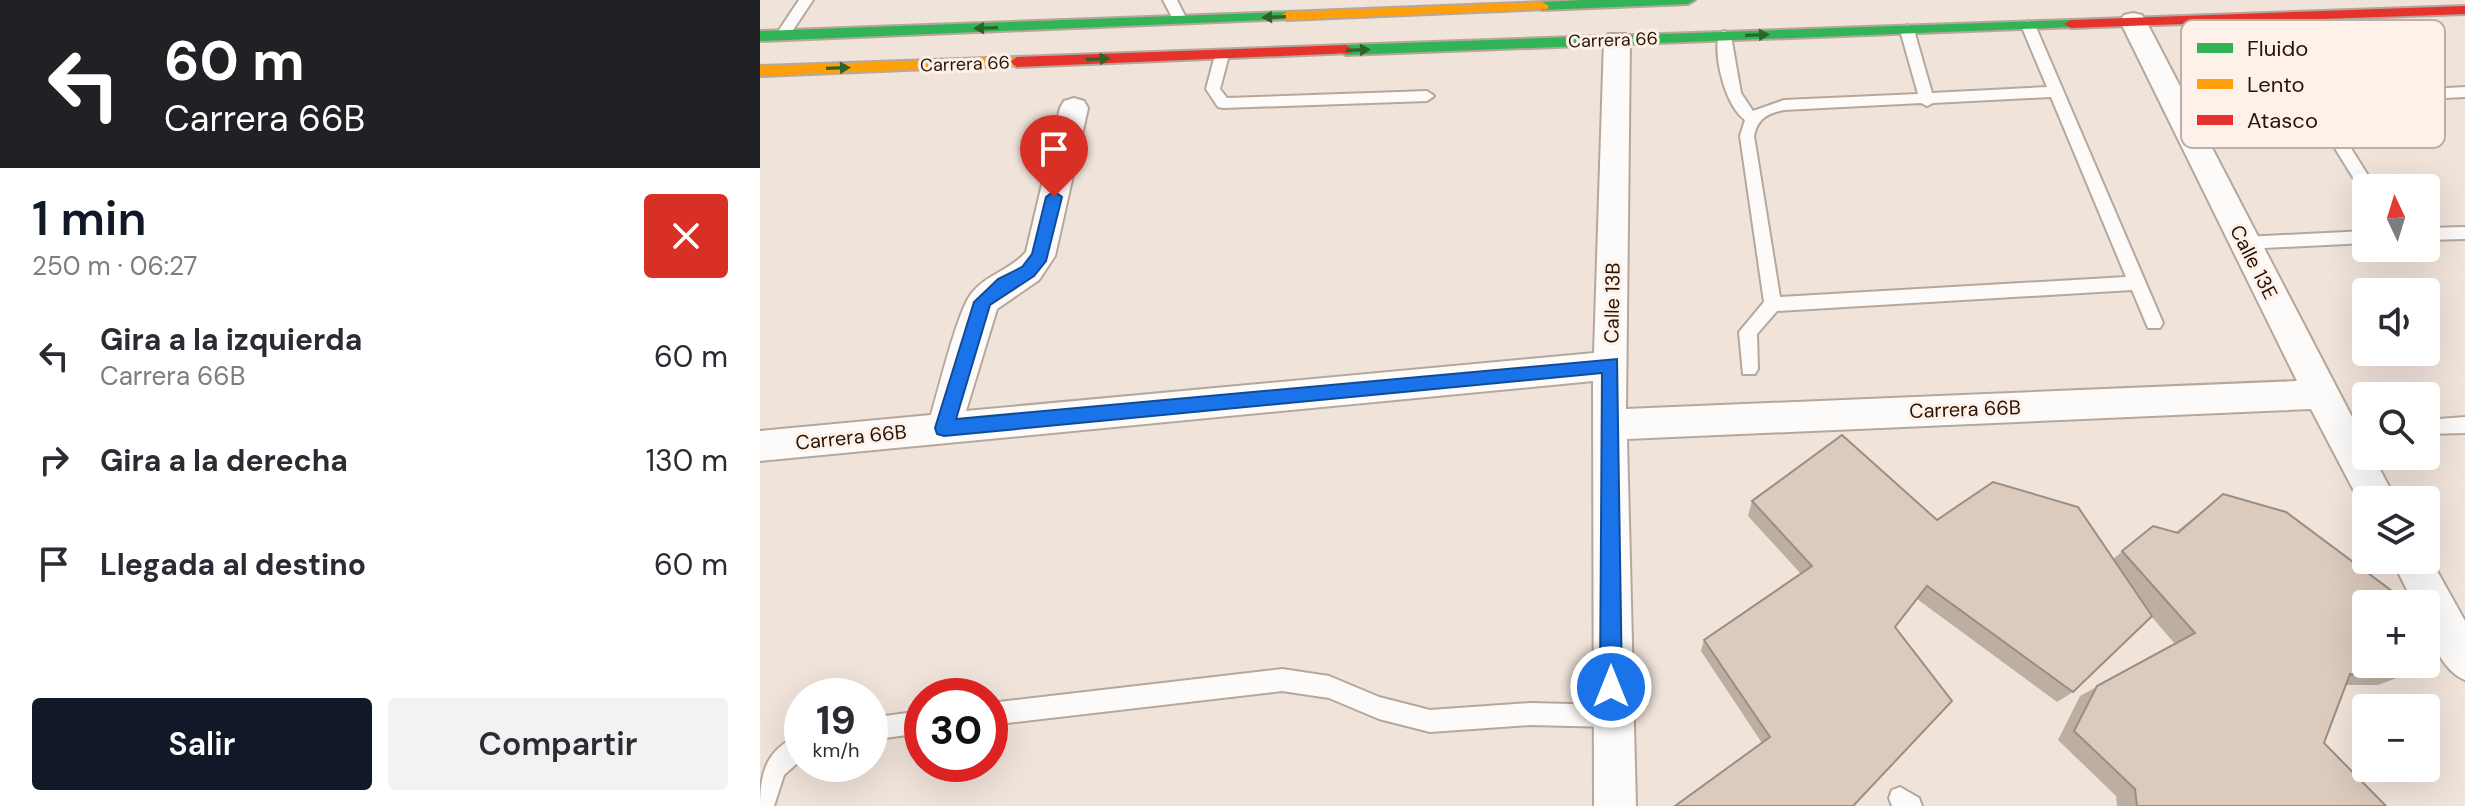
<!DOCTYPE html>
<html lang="es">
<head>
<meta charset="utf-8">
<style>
  body { margin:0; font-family:"DM Sans",sans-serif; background:#f2f2f3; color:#2b2b33; height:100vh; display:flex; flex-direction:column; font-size:30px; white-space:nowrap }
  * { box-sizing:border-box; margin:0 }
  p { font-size:26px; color:#7c7c81 }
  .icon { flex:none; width:44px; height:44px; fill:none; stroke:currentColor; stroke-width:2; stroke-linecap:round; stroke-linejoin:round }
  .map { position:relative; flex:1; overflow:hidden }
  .drawer { display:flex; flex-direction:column; background:#fff; width:760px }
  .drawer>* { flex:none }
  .hud { background:#202124; color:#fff; overflow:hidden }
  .needle { width:52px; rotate:356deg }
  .tools { position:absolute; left:1592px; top:174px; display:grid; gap:16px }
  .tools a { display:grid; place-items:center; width:88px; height:88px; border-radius:8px; background:#fff; box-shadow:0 8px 32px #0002; font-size:40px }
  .speed { position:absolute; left:24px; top:678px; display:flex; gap:16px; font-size:40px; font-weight:700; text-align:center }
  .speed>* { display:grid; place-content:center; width:104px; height:104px; border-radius:50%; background:#fff; box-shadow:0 8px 32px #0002; line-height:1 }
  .speed small { font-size:20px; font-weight:400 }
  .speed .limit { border:12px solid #d22; background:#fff; color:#111 }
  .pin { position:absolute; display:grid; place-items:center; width:68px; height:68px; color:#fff; margin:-82px -34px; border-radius:50% 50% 50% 0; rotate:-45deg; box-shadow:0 0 8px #0007 }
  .pin .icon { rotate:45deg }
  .me { position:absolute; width:88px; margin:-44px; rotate:0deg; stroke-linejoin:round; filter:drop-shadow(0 0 6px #0008) }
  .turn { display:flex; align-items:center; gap:28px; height:168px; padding:0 32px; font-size:36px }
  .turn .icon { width:104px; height:104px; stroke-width:2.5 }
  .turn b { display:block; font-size:56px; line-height:68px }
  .round { display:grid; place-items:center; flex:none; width:84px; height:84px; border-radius:8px; background:#f2f2f3 }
  .summary { display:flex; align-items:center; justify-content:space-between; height:136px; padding:0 32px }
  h1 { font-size:48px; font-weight:600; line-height:60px; color:#111827 }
  .primary-button { display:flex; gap:16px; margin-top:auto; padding:16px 32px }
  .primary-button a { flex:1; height:92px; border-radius:8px; background:#111827; color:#fff; font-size:32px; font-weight:600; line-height:92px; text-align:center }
  .primary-button a+a { background:#f2f2f3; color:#2b2b33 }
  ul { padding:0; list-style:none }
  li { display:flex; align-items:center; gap:24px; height:104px; padding:0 32px }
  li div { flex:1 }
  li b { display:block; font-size:30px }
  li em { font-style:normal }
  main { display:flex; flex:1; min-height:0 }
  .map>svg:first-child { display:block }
</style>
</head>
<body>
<main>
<section class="drawer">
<div class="hud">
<div class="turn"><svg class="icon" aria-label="left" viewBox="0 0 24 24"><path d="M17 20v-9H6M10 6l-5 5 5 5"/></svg><div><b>60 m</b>Carrera 66B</div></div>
</div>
<div class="summary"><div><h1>1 min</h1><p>250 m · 06:27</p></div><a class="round" style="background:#d93025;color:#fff"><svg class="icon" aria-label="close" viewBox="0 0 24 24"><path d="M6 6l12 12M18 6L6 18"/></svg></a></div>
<ul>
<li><svg class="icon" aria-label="left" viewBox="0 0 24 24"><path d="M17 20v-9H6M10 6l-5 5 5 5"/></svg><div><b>Gira a la izquierda</b><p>Carrera 66B</p></div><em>60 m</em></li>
<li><svg class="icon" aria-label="right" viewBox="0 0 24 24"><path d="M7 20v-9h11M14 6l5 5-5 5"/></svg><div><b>Gira a la derecha</b></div><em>130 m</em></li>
<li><svg class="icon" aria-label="arrive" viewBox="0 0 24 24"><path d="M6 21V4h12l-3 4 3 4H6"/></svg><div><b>Llegada al destino</b></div><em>60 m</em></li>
</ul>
<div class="primary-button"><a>Salir</a><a>Compartir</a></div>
</section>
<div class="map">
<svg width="1705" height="806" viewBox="0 0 1705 806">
  <rect width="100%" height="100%" fill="#f0e3da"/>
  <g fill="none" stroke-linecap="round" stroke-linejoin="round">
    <g stroke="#b7a79b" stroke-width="4">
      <g id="lane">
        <path d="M39,0H53L27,39H17L15,36Z"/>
        <path d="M403,0H417L427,20L425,23H415Z"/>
        <path d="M1268,21L1275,25L1403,323L1400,328H1388L1372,290L1017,311L997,334L998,369L995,374H983L979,332L1004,302L980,136L985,120C965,105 953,56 959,33L964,31L971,36L981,93L993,111L1024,100L1158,94L1140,30L1147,25L1154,30L1172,93L1287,87L1261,25ZM1291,97L1366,277L1020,297L994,136C997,119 1008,113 1024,110L1161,103L1167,106L1173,103Z"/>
        <path d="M1523,48L1528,50L1557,95L1705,87V97L1563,104L1616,188H1606V193L1602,192L1516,53Z"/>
        <path d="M462,50L469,55L460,89L467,98L667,91L674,96L667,101L463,108L458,107L446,89L455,55Z"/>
        <path d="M1705,227V239L1666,240V228Z"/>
        <path d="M1606,231V243L1485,249L1477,243L1485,237Z"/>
        <path d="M1705,417V433L1666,434V420Z"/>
        <path d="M522,669L569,676L619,697L670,710L770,703L851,705L859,708L862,716L859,724L851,727L770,725L670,732L619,719L569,698L522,691L230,725V703Z"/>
        <path d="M162,711V733L110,740V718Z"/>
        <path d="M42,734V759L24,775L14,806H0C0,771 7,748 42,734Z"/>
        <path d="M1140,787L1159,798L1162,806H1132L1129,798L1132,790Z"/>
      </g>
    </g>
    <g stroke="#b7a79b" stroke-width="4">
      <g id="street">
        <path d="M1373,13L1382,15L1386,21L1606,444V456H1613L1636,500H1606L1605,512L1551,409L867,439L876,806H834L833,381L0,461V431L171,415C179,388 197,313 211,294C225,275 251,270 266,252L300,108L304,101L314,98L324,101L328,108L295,256L279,280L237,309L206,411L834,353L844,40L848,34H866L870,40L866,409L1537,381L1360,21L1364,15Z"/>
        <path d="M1666,551L1705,621V680C1679,669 1666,631 1666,604H1654L1632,560H1666Z"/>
      </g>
    </g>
    <g stroke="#b7a79b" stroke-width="4">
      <g id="fast">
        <path d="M823,0H935L928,4L782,10L775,6L782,2Z"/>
        <path d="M527,12L532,13V19L0,41V31Z"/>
        <path d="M1311,20L1316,21V27L586,55L579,50L586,45Z"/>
      </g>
    </g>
    <g stroke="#b7a79b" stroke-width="4">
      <g id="slow">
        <path d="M782,2L789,6L787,9L527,20L520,16L527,12Z"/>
        <path d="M257,57L264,62L262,65L0,76V66Z"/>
      </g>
    </g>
    <g stroke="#b7a79b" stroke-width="4">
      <g id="jam">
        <path d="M1705,6V14L1311,28L1304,24L1311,20Z"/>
        <path d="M586,45L593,50L591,53L257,67L250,62L257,57Z"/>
      </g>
    </g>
    <use href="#lane" fill="#fdfbf9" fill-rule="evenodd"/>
    <use href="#street" fill="#fdfbf9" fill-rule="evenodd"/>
    <use href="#fast" fill="#30b455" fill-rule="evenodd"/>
    <use href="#slow" fill="#ff9f0a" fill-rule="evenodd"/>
    <use href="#jam" fill="#e5322d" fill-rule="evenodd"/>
  </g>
  <path fill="#bdaea2" d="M1463,494L1636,594L1618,603L1645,675L1618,685H1586L1564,743L1626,806H1357L1356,796L1298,740L1320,696L1415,644L1391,616L1313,692L1297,702L1157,599L1135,627L1192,701L1002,743L941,651L944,640L1041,574L988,516L992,501L1177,520L1353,559L1393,526L1416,532Z"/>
  <g fill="#dccabc" stroke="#9a8d84" stroke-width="2">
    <path d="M1082,435L1177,520L1233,482L1318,507L1392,616L1313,692L1167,586L1135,627L1192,701L1093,806H915L1010,737L944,640L1052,566L992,501Z"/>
    <path d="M1463,494L1526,512L1636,594L1617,602L1619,604H1606V664H1647L1645,675L1590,674L1564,743L1626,806H1377L1375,789L1314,731L1337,686L1435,633L1362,551L1393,526L1418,533Z"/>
  </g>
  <defs><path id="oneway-solid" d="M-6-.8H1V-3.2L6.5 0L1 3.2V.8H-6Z" transform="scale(2)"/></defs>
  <g fill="#2c642c">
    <use href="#oneway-solid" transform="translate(514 17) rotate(178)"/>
    <use href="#oneway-solid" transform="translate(226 28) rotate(178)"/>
    <use href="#oneway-solid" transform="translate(997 35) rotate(-2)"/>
    <use href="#oneway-solid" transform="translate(598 50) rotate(-2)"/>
    <use href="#oneway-solid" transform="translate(338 59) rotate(-2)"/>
    <use href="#oneway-solid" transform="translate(78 68) rotate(-2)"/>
  </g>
  <path fill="#1a73e8" stroke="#114b97" stroke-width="2" d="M294,191L302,197L286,261L274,276L230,305L196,419L857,359L862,687L859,695L851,698L844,695L840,687L842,373L184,436L177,434L175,428L214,302L238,279L262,267L272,254L286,197Z"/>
  <g text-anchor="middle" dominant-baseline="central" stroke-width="6" stroke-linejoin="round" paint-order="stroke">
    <g font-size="18" fill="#291404" stroke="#fdf1e9">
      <text transform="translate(853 40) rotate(-2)">Carrera 66</text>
      <text transform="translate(205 64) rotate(-2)">Carrera 66</text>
    </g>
    <g font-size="20" fill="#291404" stroke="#fdf1e9">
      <text transform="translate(1494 262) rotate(63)">Calle 13E</text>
      <text transform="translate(852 303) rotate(-89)">Calle 13B</text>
      <text transform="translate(1205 409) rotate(-2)">Carrera 66B</text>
      <text transform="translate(91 437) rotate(-6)">Carrera 66B</text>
    </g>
  </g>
  <rect x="1421" y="20" width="264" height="128" rx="12" fill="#fdf1e9" stroke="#bdafa4" stroke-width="2"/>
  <rect x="1437" y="43" width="36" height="10" fill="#30b455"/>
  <rect x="1437" y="79" width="36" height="10" fill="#ff9f0a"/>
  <rect x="1437" y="115" width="36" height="10" fill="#e5322d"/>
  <g font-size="22" fill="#291404">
    <text x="1487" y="56">Fluido</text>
    <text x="1487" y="92">Lento</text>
    <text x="1487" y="128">Atasco</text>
  </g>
</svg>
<div class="tools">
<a><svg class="needle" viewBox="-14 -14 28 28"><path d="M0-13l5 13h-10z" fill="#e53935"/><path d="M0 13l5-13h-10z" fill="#7c7c81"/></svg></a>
<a><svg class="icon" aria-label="sound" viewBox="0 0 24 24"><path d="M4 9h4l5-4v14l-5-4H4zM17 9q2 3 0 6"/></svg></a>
<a><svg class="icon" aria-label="search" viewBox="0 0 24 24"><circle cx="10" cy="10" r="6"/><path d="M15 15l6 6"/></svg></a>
<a><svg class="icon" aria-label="layers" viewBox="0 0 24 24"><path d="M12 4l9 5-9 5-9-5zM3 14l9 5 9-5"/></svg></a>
<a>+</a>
<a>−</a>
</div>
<div class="speed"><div>19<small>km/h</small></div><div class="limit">30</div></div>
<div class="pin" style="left:294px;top:197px;background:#d93025"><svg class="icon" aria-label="arrive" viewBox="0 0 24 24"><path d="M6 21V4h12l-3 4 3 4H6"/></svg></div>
<svg class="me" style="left:851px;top:687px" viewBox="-20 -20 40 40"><circle r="17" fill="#1a73e8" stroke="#fff" stroke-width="3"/><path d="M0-11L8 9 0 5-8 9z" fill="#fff"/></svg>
</div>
</main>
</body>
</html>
